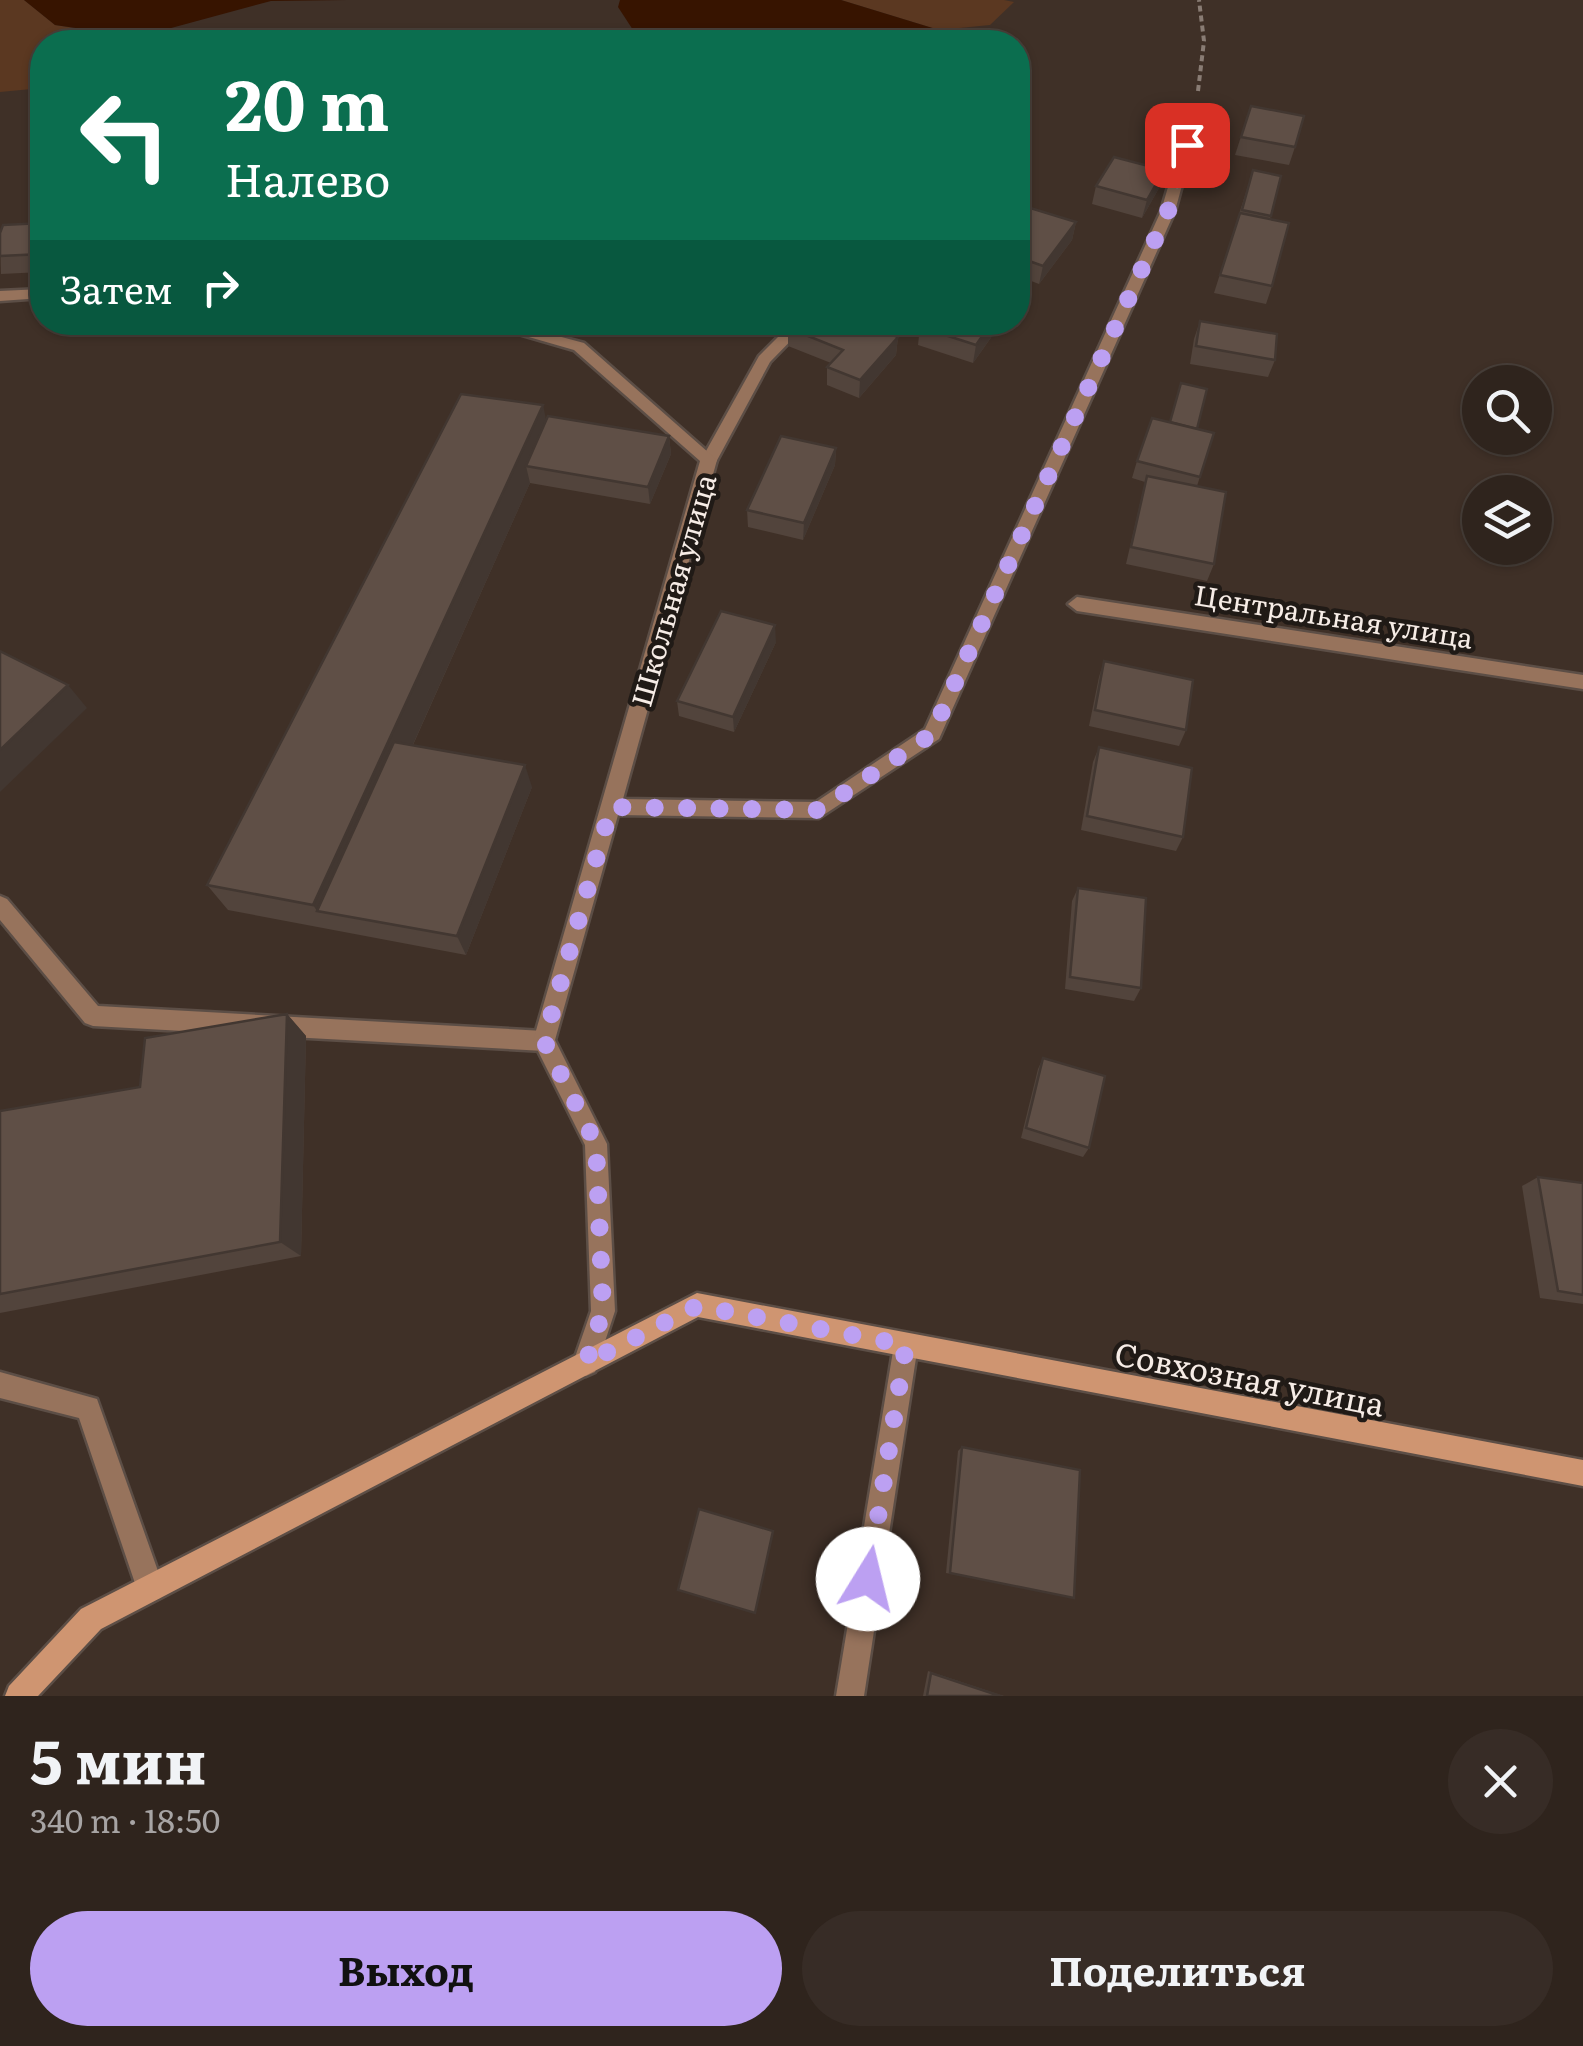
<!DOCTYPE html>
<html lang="ru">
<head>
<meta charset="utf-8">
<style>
  body { margin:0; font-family:Literata,serif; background:#372c26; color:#f1f3f6; height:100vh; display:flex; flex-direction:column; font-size:38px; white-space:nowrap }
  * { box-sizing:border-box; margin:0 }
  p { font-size:32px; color:#a7a4a4 }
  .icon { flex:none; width:55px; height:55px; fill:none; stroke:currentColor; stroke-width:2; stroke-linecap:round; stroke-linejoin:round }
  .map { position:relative; height:1696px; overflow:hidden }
  .details { display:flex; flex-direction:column; background:#2f241d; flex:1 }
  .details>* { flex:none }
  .banner { position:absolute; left:30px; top:30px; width:1000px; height:305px; border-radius:40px; box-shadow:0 2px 8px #0004,0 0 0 2px #4a413b; background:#0b6e4f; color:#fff; overflow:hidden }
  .controls { position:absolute; left:1462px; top:365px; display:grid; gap:20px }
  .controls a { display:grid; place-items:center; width:90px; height:90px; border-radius:50%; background:#2f241d; box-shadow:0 2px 8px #0004,0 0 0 2px #4a413b; font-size:50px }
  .pin { position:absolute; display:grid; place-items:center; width:85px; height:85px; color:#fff; margin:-42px; border-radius:20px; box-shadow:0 5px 15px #0006 }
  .me { position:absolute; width:110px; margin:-55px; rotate:9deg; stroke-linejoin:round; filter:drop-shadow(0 0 8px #0008) }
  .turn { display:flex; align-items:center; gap:35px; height:210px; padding:0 30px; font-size:45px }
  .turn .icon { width:130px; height:130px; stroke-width:2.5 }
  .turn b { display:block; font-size:70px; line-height:85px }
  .then { display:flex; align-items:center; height:95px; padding:0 30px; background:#0003; gap:20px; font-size:38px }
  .round { display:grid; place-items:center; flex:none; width:105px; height:105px; border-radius:52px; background:#372c26 }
  .summary { display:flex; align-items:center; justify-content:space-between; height:170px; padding:0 30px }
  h1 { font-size:60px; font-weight:700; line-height:75px }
  .cta { display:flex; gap:20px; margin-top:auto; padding:20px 30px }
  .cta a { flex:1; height:115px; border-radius:60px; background:#bca0f2; color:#111; font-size:40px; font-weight:700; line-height:115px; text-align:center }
  .cta a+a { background:#372c26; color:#f1f3f6 }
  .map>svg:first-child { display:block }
</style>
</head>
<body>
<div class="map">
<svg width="1583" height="1696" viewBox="0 0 1583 1696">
  <rect width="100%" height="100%" fill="#3f3027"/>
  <g fill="#5b3821">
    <path d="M0,0H24L55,25L163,42H42V88L0,92Z"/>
    <path d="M841,0H1004L1014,2L990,25L939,30Z"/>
  </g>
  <g fill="#371400">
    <path d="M24,0H347L271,1L138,37L55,25Z"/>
    <path d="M620,0H841L939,30L936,42H659L635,33L618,7Z"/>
  </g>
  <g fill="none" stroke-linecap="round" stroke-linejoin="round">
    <g stroke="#5c4e46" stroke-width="5">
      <g id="lane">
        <path d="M793,322H809L770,362L715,464H703L701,460L759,356Z"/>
        <path d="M0,896L7,899L98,1006L544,1031L552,1034L555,1041L552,1048L544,1051L93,1026L85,1023L0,920Z"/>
      </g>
    </g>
    <g stroke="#5c4e46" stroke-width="5">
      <g id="street">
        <path d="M1196,108L1202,112L1175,211L939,739L819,818L618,815L555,1040L607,1144L615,1311L595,1372L586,1376L577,1372L573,1363L591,1311L585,1145L533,1041L700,461L574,350L477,322H505L584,343L717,460L623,799L816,802L925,729L1161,211L1190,112Z"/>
        <path d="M42,289V298L0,301V291Z"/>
        <path d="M1077,597L1583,675V689L1077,611L1068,604Z"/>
        <path d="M906,1333L915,1336L918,1345L864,1696H836L894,1345L897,1336Z"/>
        <path d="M0,1372L97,1399L164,1588L160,1598L150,1602L140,1598L79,1418L0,1398Z"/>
      </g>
    </g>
    <g stroke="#5c4e46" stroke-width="5">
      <path id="secondary" d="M697,1293L1583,1460V1486L698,1317L101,1629L38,1696H5L9,1686L81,1609Z"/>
    </g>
    <path stroke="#897c74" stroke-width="4" stroke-dasharray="6 4" stroke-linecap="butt" d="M1198,91L1204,41L1199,0"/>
    <use href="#lane" fill="#97735c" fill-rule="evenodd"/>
    <use href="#street" fill="#97735c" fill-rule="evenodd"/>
    <use href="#secondary" fill="#cf9571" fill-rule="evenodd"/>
  </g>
  <g fill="#52443c">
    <path d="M1251,106L1295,147L1289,165L1235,155Z"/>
    <path d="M1253,170L1281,176L1270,219L1272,286L1266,304L1214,293Z"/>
    <path d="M1096,186L1159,188L1142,218L1092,204Z"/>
    <path d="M1018,219L1076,222L1072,240L1039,284L1018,276Z"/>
    <path d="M42,223V272L1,274L0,233Z"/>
    <path d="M1200,321L1275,360L1268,377L1190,364L1194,339Z"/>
    <path d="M1002,322L973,363L918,345L920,327Z"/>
    <path d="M788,328L898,337L896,355L859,398L827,385V367L831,363L788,346Z"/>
    <path d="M546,420L669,436L671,454L650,504L530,483L413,745L532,787L466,955L228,910L207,885Z"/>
    <path d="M1197,429L1214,433L1197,486L1214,564L1207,581L1126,564L1145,482L1132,478L1137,461Z"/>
    <path d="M836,448L835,465L803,540L748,527L747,510Z"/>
    <path d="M776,642L734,732L679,716L677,701Z"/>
    <path d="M1104,661L1186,730L1179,746L1089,726L1099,677Z"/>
    <path d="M1099,747L1183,837L1176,851L1081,830L1093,762Z"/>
    <path d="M1078,888L1141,988L1134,1001L1065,989L1072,901Z"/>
    <path d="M287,1014L306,1036L301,1256L0,1313V1111L140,1087Z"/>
    <path d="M1043,1058L1089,1148L1083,1157L1021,1138L1038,1069Z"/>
    <path d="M1538,1177L1583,1183V1304L1540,1298L1522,1186Z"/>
    <path d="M962,1447L1074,1598L946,1573L958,1451Z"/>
    <path d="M928,1671L1004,1696H923Z"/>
  </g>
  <g fill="#423731">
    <path d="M1164,170L1159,188L1142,218L1147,200Z"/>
    <path d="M1076,222L1072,240L1039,284L1043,266Z"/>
    <path d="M992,322H1002L973,363L976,345Z"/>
    <path d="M898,337L896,355L859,398L860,380Z"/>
    <path d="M543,405L550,438L526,466L530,483L337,914L317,911L313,905Z"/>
    <path d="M669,436L671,454L650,504L648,487Z"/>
    <path d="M836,448L835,465L803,540L804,523Z"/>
    <path d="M775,625L776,642L734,732L733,717Z"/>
    <path d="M68,685L87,708L0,792V750Z"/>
    <path d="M525,765L532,787L466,955L457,936Z"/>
    <path d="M287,1014L306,1036L301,1256L280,1242Z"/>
    <path d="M928,1671L1004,1696H1000Z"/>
  </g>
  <g fill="#5f4f46" stroke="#423731" stroke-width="2.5">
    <path d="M1251,106L1304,116L1295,147L1241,137Z"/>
    <path d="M1114,157L1164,170L1147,200L1096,186Z"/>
    <path d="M1253,170L1281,176L1271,216L1242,210Z"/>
    <path d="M1027,207L1076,222L1043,266L1018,257V219Z"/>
    <path d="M1240,213L1289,223L1272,286L1220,275Z"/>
    <path d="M42,223V254L0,256V233L3,225Z"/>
    <path d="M1200,321L1277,334L1275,360L1196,346Z"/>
    <path d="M793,322H860L898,337L860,380L827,367L843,350L788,328Z"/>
    <path d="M923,322H992L976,345L920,327Z"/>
    <path d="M1181,383L1207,389L1197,429L1170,422Z"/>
    <path d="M461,394L543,405L313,905L207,885Z"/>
    <path d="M548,416L669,436L648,487L526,466Z"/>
    <path d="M1152,418L1214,433L1200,477L1137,461Z"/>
    <path d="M781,436L836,448L804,523L747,510Z"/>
    <path d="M1147,476L1226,492L1214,564L1131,547Z"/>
    <path d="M721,611L775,625L733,717L677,701Z"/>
    <path d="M0,651L68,685L0,750Z"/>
    <path d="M1104,661L1193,680L1186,730L1095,710Z"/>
    <path d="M394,742L525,765L457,936L317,911Z"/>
    <path d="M1099,747L1192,768L1183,837L1087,816Z"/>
    <path d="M1078,888L1146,898L1141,988L1070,977Z"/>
    <path d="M287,1014L280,1242L0,1294V1111L140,1087L145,1038Z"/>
    <path d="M1043,1058L1105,1076L1089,1148L1026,1128Z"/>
    <path d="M1538,1177L1583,1183V1295L1558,1291Z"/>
    <path d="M962,1447L1080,1470L1074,1598L950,1573Z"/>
    <path d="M699,1509L773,1531L755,1613L678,1590Z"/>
    <path d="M931,1673L1000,1696H927Z"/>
  </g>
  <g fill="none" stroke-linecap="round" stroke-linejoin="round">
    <path stroke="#bca0f2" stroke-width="18" stroke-dasharray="0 32.4" d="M868,1579L906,1345L697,1306L586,1363L603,1311L596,1144L544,1041L611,807L819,810L932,734L1168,211L1187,145"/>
  </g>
  <g text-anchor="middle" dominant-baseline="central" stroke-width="9" stroke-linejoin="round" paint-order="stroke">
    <g font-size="28" fill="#f6ece6" stroke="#201a16">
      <text transform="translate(672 590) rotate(-74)">Школьная улица</text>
      <text transform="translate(1334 615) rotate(9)">Центральная улица</text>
    </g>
    <g font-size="32" fill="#f6ece6" stroke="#201a16">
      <text transform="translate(1250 1377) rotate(11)">Совхозная улица</text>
    </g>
  </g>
</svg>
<div class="controls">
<a><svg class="icon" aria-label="search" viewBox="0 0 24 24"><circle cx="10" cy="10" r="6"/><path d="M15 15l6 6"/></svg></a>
<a><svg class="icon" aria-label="layers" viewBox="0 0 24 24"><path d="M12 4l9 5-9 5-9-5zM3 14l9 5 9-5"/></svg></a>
</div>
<div class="pin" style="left:1187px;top:145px;background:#d93025"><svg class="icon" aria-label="arrive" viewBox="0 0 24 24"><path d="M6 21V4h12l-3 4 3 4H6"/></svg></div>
<svg class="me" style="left:868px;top:1579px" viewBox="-20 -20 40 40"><circle r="19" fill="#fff"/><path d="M0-13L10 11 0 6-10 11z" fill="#bca0f2"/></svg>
<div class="banner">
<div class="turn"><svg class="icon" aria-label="left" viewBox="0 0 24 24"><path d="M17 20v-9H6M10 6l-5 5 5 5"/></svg><div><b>20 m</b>Налево</div></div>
<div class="then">Затем<svg class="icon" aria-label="right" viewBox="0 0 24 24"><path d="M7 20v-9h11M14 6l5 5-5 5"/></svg></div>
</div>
</div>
<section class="details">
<div class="summary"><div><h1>5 мин</h1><p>340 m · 18:50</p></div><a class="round"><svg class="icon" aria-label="close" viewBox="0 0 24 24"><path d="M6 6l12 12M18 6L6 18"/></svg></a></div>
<div class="cta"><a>Выход</a><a>Поделиться</a></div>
</section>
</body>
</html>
